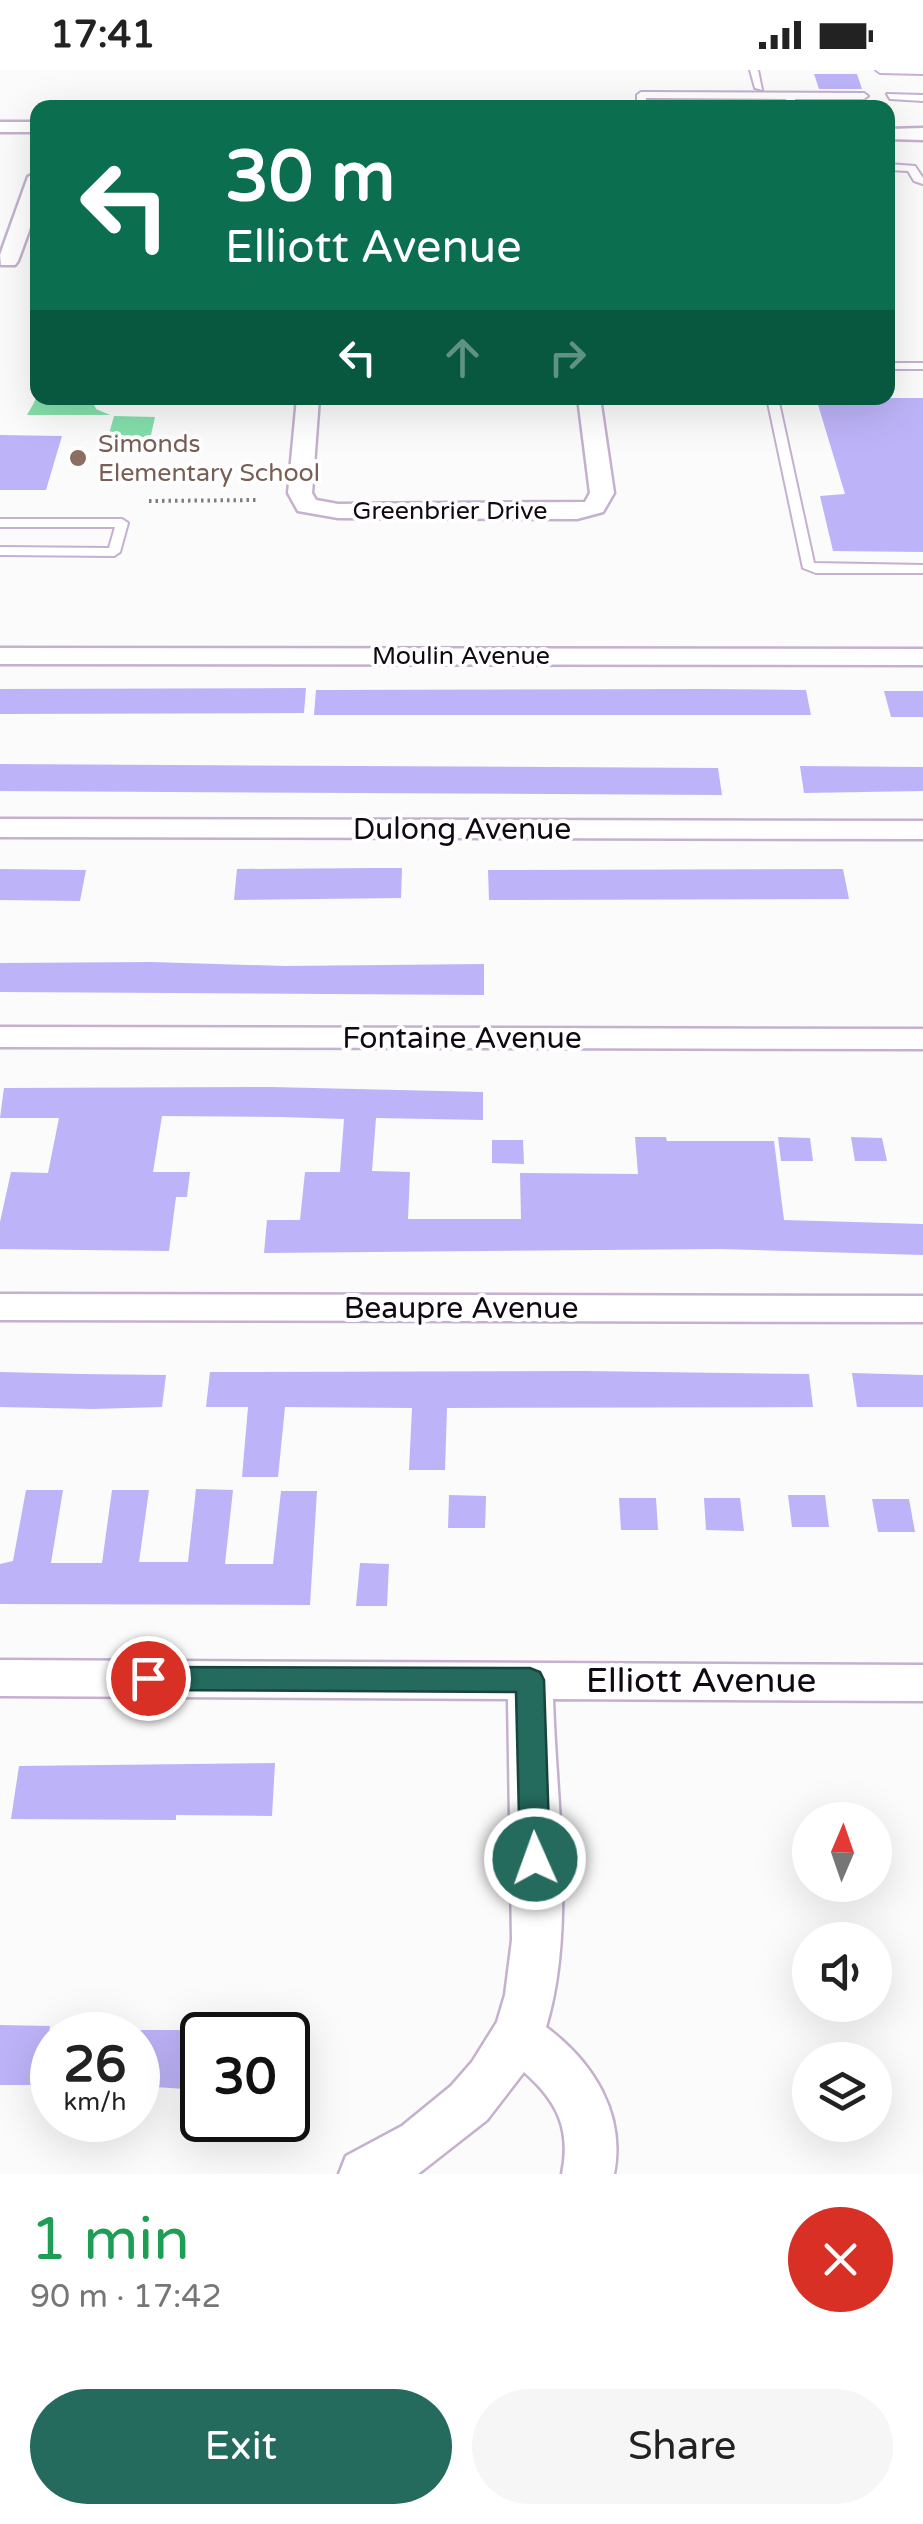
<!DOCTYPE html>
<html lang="en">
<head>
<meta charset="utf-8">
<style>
  body { margin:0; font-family:"Varela Round",sans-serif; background:#f6f6f6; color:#222; height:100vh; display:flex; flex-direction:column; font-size:38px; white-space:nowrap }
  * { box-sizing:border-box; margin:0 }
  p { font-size:32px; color:#767676 }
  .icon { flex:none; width:55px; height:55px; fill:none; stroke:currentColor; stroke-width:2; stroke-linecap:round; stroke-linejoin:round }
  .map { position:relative; height:2104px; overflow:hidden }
  .drawer { display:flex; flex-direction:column; background:#fff; flex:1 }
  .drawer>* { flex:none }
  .banner { position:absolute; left:30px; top:30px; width:865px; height:305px; border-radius:20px; box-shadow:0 10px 40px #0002; background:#0b6e4f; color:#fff; overflow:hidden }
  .needle { width:65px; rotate:2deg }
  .buttons { position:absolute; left:792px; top:1732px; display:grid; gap:20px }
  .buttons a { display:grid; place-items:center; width:100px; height:100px; border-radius:50%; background:#fff; box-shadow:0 10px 40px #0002; font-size:50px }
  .speed { position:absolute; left:30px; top:1942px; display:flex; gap:20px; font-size:50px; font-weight:700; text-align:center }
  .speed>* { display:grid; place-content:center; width:130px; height:130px; border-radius:50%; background:#fff; box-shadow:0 10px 40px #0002; line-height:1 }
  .speed small { font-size:25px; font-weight:400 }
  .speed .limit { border:5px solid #111; border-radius:15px; background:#fff; color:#111 }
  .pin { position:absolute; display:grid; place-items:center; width:85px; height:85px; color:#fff; margin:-42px; border:5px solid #fff; border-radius:50%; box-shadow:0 2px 10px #0007 }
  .me { position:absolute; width:110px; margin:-55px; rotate:358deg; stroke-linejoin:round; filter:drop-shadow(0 0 8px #0008) }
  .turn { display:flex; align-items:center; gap:35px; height:210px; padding:0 30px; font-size:45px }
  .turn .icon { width:130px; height:130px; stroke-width:2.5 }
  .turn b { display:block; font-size:70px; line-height:85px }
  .lanes { display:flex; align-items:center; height:95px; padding:0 30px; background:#0003; justify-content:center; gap:50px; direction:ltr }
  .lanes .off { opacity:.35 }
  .round { display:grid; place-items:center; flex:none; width:105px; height:105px; border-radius:52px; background:#f6f6f6 }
  .summary { display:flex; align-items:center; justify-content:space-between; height:170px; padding:0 30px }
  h1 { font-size:60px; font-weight:600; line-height:75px; color:#1e9e55 }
  .button { display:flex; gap:20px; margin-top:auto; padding:20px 30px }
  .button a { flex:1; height:115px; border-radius:60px; background:#246a5d; color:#fff; font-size:40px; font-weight:600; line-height:115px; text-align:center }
  .button a+a { background:#f6f6f6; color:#222 }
  .status { display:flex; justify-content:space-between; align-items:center; height:70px; padding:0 50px; background:#fff; direction:ltr }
  .status svg { height:28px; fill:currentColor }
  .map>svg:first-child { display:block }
</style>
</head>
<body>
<div class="status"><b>17:41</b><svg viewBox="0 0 49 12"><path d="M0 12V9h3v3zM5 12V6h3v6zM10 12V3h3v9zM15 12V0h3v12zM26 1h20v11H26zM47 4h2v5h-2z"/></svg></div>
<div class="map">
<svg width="923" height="2104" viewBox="0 0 923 2104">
  <rect width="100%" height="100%" fill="#fbfbfb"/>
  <g fill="#85dfac">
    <path d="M37,327L91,328L96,339L110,345H27Z"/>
    <path d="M114,346L155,347L147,383L104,382Z"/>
  </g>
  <g fill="#bdb3f8">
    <path d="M814,4H857L862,19H819Z"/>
    <path d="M816,328H923V482L833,481L820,426L845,424Z"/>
    <path d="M0,365L62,366L46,420H0Z"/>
    <path d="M306,618L304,643L0,644V619Z"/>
    <path d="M703,619L806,620L811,645H314L316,620Z"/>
    <path d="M884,621H923V647H891Z"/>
    <path d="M0,694L718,698L722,725L0,721Z"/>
    <path d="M800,696L923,697V721L804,723Z"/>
    <path d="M374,798H402L401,828L234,830L237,799Z"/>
    <path d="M0,799L86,800L80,831L0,830Z"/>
    <path d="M843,799L849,829L489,830L488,800Z"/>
    <path d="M151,892L285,896L484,894V925L0,922V893Z"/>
    <path d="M271,1017L483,1022V1050L376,1048L372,1101L410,1102L408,1149H521L520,1103L638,1104L635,1067H666L667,1071H774L784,1150L923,1154V1185L720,1179L264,1183L267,1150H300L305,1102H340L344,1049L282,1047L162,1046L153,1102H190L187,1127H176L169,1181L0,1179V1152L11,1102L48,1103L59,1048H0L4,1018Z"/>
    <path d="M778,1067L810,1068L813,1091H781Z"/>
    <path d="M851,1067L882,1068L887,1091H855Z"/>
    <path d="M492,1070H523L524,1094L492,1093Z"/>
    <path d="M583,1301L809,1304L813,1337L447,1338L445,1400H409L412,1338L285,1337L278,1407H242L248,1337H206L210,1302Z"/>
    <path d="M0,1302L81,1304L166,1305L162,1337L93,1339L0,1337Z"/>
    <path d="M852,1303L923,1305V1337H857Z"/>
    <path d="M196,1419L233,1420L225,1494H273L281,1421H317L310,1535L0,1534V1494L13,1491L26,1420H63L51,1493H102L112,1420H149L139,1492H188Z"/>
    <path d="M449,1425L486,1426L485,1458H448Z"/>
    <path d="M788,1425H825L829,1457H792Z"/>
    <path d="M619,1428H656L658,1460H621Z"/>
    <path d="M704,1428H740L744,1461L706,1460Z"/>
    <path d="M872,1429H909L915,1462H878Z"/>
    <path d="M360,1493L389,1494L387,1536H356Z"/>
    <path d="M275,1693L272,1746L176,1745V1750L11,1749L19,1696Z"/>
    <path d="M185,1947L202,1948V2020L138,2016V1960H184Z"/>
    <path d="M0,1955L50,1956L42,2015H0Z"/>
  </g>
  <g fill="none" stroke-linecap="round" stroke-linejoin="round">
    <g stroke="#c5b0cf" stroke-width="4">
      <g id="lane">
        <path d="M750,0H758L762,20L755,18Z"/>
        <path d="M876,0H923V4L880,3Z"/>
        <path d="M641,22L864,23L868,26L864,29H795L797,38H788L786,29L646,28V38H637V25Z"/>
        <path d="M887,24L923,25V31L890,29Z"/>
        <path d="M888,94L915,96L923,108V114L914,111L908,101L888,100Z"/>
        <rect x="888" y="293" width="35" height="6"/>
        <path d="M767,328H778L814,493L923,495V503H816L803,498Z"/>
        <path d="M0,449H122L128,453L120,482L114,486L0,485V477L109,478L115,457H0Z"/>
      </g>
    </g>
    <g stroke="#c5b0cf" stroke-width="5">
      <g id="street">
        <rect x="0" y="52" width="38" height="10"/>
        <path d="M923,58V70L888,69V59Z"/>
        <path d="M38,101V136L18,191L15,195H1L0,185L28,107Z"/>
        <path d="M297,328H319L312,423L316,430L338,434L585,432L590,423L578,328H600L614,423L603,442L577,449L338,448L298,441L288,423Z"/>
        <path d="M0,578L923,579V595L0,594Z"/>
        <path d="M0,749L923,751V769L0,767Z"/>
        <path d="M0,957L923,959V979L0,977Z"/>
        <path d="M0,1224L923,1226V1252L0,1250Z"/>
        <path d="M0,1590L923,1595V1631L553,1629C556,1731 576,1860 546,1957C593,1992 626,2044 614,2104H562C571,2060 558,2032 524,2002L487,2050L418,2104H339L346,2086L402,2056L451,2016L472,1992L497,1952L505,1925L512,1870L508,1629L0,1626Z"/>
      </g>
    </g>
    <path stroke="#807d82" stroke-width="4" stroke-dasharray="2.5 4" stroke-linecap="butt" d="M149,431L257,430"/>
    <use href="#lane" fill="#fff" fill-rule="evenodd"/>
    <use href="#street" fill="#fff" fill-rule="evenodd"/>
  </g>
  <path fill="#246a5d" stroke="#17453c" stroke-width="2.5" d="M148,1597L530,1598L540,1602L544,1610L550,1789L546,1799L535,1803L524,1799L520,1789L516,1622L148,1620L138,1617L133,1608L138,1600Z"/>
  <circle fill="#8d6e63" stroke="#fff" stroke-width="4" cx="78" cy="388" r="10"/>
  <g text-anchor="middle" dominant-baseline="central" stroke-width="8" stroke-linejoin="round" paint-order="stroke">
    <g font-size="25" fill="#785e54" stroke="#fff" text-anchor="start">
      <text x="98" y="374">Simonds<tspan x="98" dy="29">Elementary School</tspan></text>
    </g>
    <g font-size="25" fill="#100913" stroke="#fff">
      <text x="450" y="441">Greenbrier Drive</text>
      <text x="461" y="586">Moulin Avenue</text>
    </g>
    <g font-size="30" fill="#100913" stroke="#fff">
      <text x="462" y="759">Dulong Avenue</text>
      <text x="462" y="968">Fontaine Avenue</text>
      <text x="461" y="1238">Beaupre Avenue</text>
    </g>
    <g font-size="35" fill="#100913" stroke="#fff">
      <text x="701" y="1611">Elliott Avenue</text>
    </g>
  </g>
</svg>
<div class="buttons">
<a><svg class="needle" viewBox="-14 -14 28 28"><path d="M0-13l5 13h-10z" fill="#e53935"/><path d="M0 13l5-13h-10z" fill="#767676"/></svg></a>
<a><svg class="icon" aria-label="sound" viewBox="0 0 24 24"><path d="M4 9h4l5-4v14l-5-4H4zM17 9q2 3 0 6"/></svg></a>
<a><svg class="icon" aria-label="layers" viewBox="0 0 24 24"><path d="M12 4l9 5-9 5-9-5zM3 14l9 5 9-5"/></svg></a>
</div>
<div class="speed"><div>26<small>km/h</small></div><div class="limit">30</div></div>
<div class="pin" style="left:148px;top:1608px;background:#d93025"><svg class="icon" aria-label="arrive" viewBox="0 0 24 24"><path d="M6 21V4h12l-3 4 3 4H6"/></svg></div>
<svg class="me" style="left:535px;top:1789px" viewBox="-20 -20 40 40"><circle r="17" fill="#246a5d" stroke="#fff" stroke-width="3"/><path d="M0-11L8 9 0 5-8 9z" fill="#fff"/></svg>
<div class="banner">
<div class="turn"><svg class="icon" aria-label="left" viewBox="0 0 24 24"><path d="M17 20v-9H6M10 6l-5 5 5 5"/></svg><div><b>30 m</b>Elliott Avenue</div></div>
<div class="lanes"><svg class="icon" aria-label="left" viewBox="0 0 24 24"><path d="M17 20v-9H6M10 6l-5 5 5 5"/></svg><svg class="icon off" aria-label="ahead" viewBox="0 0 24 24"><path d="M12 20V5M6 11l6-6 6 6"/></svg><svg class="icon off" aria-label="right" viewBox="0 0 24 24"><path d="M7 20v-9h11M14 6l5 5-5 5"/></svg></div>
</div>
</div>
<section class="drawer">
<div class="summary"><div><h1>1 min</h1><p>90 m · 17:42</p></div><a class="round" style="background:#d93025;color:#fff"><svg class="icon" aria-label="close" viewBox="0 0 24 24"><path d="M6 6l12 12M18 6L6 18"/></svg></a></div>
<div class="button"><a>Exit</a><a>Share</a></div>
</section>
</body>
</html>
